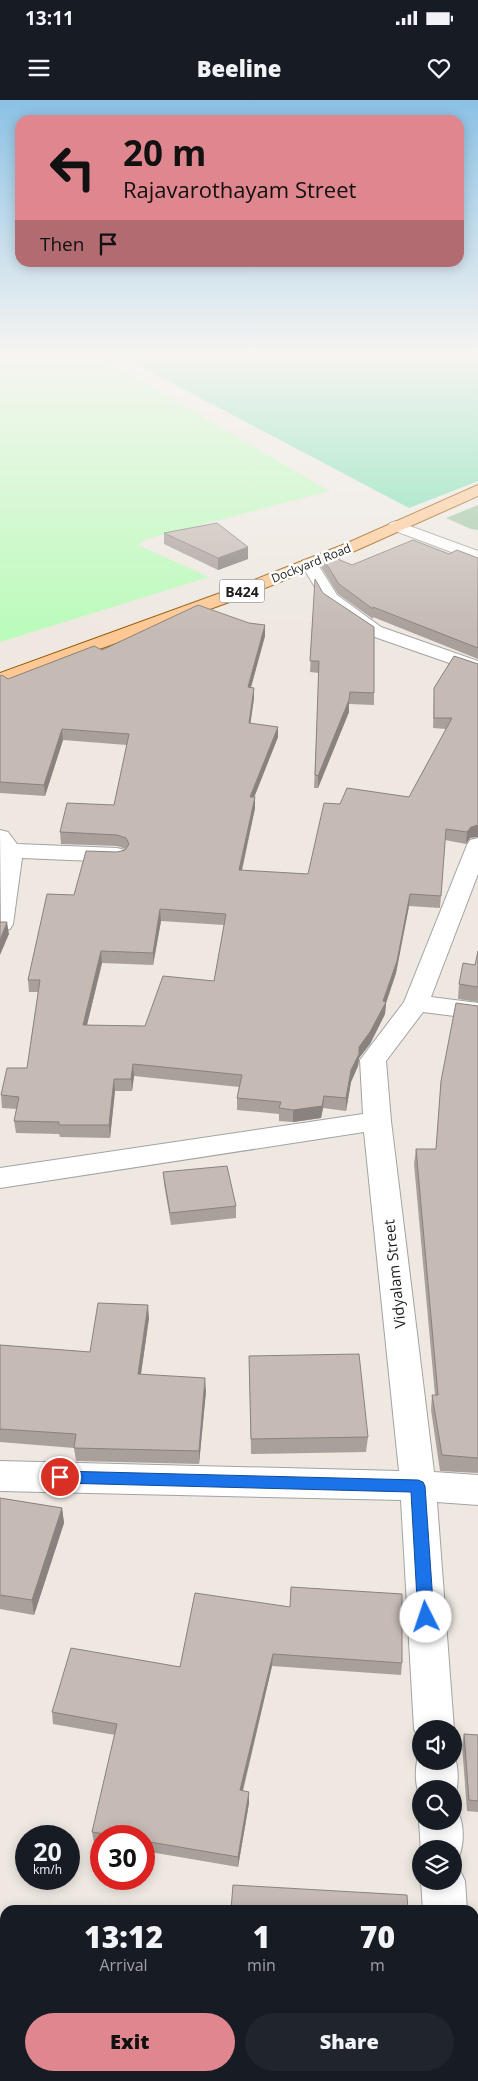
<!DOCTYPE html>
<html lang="en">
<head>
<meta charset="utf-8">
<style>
  body { margin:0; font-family:"Open Sans",sans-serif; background:#20242c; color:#f1f3f6; height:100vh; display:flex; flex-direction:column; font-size:19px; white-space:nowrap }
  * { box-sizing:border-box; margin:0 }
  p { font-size:16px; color:#9ea1a6 }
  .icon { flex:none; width:28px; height:28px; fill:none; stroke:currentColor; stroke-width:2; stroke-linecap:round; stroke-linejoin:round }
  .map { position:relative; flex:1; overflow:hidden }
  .sheet { position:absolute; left:0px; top:1805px; width:479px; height:176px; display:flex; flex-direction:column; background:#171b24; border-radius:15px 15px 0 0; box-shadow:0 2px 12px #0003 }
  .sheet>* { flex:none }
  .top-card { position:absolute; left:15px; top:15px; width:449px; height:152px; border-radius:15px; box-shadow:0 2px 12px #0003; background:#df868e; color:#111; overflow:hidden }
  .controls { position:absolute; left:412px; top:1620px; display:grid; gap:10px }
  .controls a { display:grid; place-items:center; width:50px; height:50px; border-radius:50%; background:#171b24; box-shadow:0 2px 12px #0003; font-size:25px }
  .speed { position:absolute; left:15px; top:1725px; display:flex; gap:10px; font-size:25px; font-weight:700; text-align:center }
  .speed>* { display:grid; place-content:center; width:65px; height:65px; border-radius:50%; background:#171b24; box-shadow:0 2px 12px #0003; line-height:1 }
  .speed small { font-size:12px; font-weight:400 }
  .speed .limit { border:8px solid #d22; background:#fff; color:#111 }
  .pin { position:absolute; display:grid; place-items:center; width:42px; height:42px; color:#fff; margin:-21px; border:2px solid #fff; border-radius:50%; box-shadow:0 1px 5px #0007 }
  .me { position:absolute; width:55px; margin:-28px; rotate:356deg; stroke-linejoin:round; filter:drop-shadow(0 0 4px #0008) }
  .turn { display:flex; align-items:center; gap:18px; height:105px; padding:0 25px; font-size:22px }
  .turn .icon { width:65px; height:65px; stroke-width:2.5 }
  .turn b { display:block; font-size:35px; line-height:42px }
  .then { display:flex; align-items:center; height:48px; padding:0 25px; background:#0003; gap:10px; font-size:19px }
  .eta { display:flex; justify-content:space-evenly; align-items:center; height:85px; text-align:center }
  .eta b { font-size:30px; font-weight:800; line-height:35px }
  .primary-button { display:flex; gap:10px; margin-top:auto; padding:10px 25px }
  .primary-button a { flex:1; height:58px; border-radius:30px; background:#df868e; color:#111; font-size:20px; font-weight:800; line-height:58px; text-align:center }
  .primary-button a+a { background:#20242c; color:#f1f3f6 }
  .status { display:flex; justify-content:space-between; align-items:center; height:35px; padding:0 25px; background:#171b24; direction:ltr }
  .status svg { height:14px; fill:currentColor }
  header { display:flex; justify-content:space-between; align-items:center; height:65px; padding:0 25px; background:#171b24; font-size:22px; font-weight:800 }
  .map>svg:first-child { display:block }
</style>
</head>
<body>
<div class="status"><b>13:11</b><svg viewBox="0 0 49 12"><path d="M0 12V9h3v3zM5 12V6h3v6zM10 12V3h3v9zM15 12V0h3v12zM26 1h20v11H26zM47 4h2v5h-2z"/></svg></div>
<header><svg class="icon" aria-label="menu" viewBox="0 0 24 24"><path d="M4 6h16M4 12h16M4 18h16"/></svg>Beeline<svg class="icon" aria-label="heart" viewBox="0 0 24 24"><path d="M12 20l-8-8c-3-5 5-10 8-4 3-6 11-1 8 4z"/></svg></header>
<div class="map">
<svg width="478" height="1981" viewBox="0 0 478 1981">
  <rect width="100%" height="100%" fill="#eee8e1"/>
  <path fill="#a1c7a4" d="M478,405V430L471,429L446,418Z"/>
  <path fill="#bbfbbb" d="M0,254H96L329,391L144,440L138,445L209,477L0,542Z"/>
  <path fill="#7ce0b1" d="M117,254H478V381L409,408Z"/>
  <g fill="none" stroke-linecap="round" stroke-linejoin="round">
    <g stroke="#a3a3a3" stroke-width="2">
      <g id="minor">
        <path d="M396,421L478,451V462L390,429L388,426L390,423Z"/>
        <path d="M309,459L315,460L337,495L381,527L478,561V573L369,535L324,502L301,464L303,460Z"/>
        <path d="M0,730L8,732L17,744L117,748L125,750L128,755L125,760L117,762L22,758L13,824L10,829L1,831Z"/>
        <path d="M478,738V774L431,897L478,903V919L423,912L386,961L391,1021L434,1372L478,1375V1405L437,1402L454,1629H421V1643L414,1629L401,1400L0,1391V1361L399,1371L364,1032L0,1088V1068L363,1014L360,960L404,902L467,745L470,740Z"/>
        <path d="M421,1647V1661H454V1654C459,1668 459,1686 454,1699V1689H421V1701C414,1683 414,1665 421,1647Z"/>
        <path d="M454,1706C466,1721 465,1747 456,1764L458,1766L465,1781L467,1810H423L421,1781H454V1749H421V1753L419,1721L421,1715V1721H454Z"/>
        <path d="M474,1961L478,1972V1981H432V1976H474Z"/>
      </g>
    </g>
    <g stroke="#945700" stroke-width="2">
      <path id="major" d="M478,385V396L357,450L246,496L0,585V573L234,488L345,444Z"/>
    </g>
    <use href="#minor" fill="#fff" fill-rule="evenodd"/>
    <use href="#major" fill="#fec895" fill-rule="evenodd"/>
  </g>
  <g fill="#a9a09b" fill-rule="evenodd">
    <path d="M164,433L248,459L218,470L164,444Z"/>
    <path d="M449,454L478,458V559L373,517V519L338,494L321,467L322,457L352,465Z"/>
    <path d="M315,479L374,593V605L349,604V612L318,688H314L319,573L310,572Z"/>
    <path d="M249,523L265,525V536L251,587L254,598L250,624L278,627V637L254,697L255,708L242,771L308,774L340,704L409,697L446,629L433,628L434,588L454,556L470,738L466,744L445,740L440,808L409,806L396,873L386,903L385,914L370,944L359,958L358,966L351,982L346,1011L323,1008L321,1018L293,1022L279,1021V1014L237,1010V998L239,987L134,976L132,991H115L110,1038L60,1037L59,1034L16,1033L14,1021L17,1009L2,1008L1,995L27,968L38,892H29L28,880L74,795L117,752L125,750L126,749L117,746L61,744L60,732L114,705L127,645L63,640L45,696L0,693V576L8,579L102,550ZM161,821L224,825L214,881L145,926L87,925L102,863L153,865Z"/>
    <path d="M478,851V902L458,899L459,884L475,865Z"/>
    <path d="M478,906V1373L440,1371L431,1310L432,1295H435L414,1064L416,1049H436L441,981Z"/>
    <path d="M163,1072L236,1106V1118L171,1125L164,1084Z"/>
    <path d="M149,1218L141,1274L206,1291L199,1364L76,1361L74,1348L0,1342V1245L90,1252Z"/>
    <path d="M249,1256L368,1337L366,1352L251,1354Z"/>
    <path d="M0,1398L62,1408L64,1423L34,1515L0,1509Z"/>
    <path d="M195,1493L402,1563L401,1575L272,1566L243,1691L249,1703L238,1767L144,1751V1736H101V1744L94,1743L92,1732L115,1635L53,1624L52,1612L180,1567Z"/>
    <path d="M464,1634L478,1635V1712L467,1711L462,1645Z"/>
  </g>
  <g fill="#8a827e">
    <path d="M248,447V459L218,470V458Z"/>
    <path d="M265,525V536L248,598V587Z"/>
    <path d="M254,588V598L249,634V623Z"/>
    <path d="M349,600V612L318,688V676Z"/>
    <path d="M278,627V637L250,708V697Z"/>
    <path d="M62,629L63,640L45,696L44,685Z"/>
    <path d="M255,697V708L239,782V770Z"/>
    <path d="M478,725V737L470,738L466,744L467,732L471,727Z"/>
    <path d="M410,794L409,806L396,873L386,903L385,914L370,944L359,958L358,966L351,982L346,1011V998L351,970L359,947L383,901Z"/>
    <path d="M160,809L161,821L153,865V853Z"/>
    <path d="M7,822L9,834L0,855V840Z"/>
    <path d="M101,851L102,863L84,937L83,925Z"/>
    <path d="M133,964L134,976L132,991L131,979Z"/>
    <path d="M114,979L115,991L110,1038L109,1025Z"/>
    <path d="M324,996L323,1008L321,1018L293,1022V1010Z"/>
    <path d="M148,1205L149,1218L139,1287L138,1274Z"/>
    <path d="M205,1278L206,1291L199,1364V1351Z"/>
    <path d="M62,1408L64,1423L34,1515L32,1500Z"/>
    <path d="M273,1554L272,1566L240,1701V1690Z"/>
    <path d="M249,1692V1703L238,1767V1757Z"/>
  </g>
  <g fill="#c5bab4" stroke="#8a827e" fill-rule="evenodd">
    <path d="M217,423L248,447L218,458L164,433Z"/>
    <path d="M413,440L449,454L457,450L478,458V548L373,507V509L339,484L322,457L328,455L352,465Z"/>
    <path d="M315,479L323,493L374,527V593L350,592L349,600L318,676L315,675L319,561H310Z"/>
    <path d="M198,505L249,523L265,525L248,587L254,588L249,623L278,627L250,697H255L239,770L308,774L324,703L340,704L347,688L409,697L452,618H434V588L454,556L478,564V725L471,727L467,732L446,729L441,796L410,794L397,861L383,901L386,902L370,932L359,947V954L351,970L346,998L324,996L322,1006L293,1010L279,1008L281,1002L237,998L242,975L133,964L131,979H114L109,1025H59V1022L14,1021L19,997L1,995L7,968H27L40,880H28L47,794L74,795L86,751L117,752L125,750L129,744L126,738L117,735L60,732L67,703L114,705L129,634L62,629L44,685L0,682V576L2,575L8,579L94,546L102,550ZM160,809L226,814L214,881L163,876L145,926L83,925L101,851L153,853Z"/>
    <path d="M0,822H7L0,840Z"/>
    <path d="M478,851V887L459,884L463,863L475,865Z"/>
    <path d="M456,903L478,906V1358L442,1355L432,1295H438L416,1049H436L441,981Z"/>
    <path d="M227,1066L236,1106L170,1113L163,1072Z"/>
    <path d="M98,1203L148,1205L138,1274L205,1278L199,1351L74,1348L76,1334L0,1329V1245L90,1252Z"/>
    <path d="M359,1254L368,1337L251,1339L249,1256Z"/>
    <path d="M0,1398L62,1408L32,1500L0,1495Z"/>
    <path d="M291,1487L402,1494V1563L273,1554L240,1690L249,1692L238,1757L144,1741V1736H118L92,1732L117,1624L52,1612L71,1548L180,1567L195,1493L290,1507Z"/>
    <path d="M464,1634L478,1635V1701L469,1700Z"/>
    <path d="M233,1785L407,1795L408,1810H231Z"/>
    <path d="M0,1888H5V1976H412V1981H0Z"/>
  </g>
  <linearGradient id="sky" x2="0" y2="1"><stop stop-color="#8bc1e4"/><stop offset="0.48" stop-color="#f7f5f2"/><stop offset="1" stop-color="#f7f5f2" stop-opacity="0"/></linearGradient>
  <rect width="478" height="531" fill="url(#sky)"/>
  <path fill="#1a73e8" stroke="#114b97" d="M60,1371L418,1380L423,1382L425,1386L434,1517L432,1522L426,1524L421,1522L418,1517L411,1392L60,1383L55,1381L52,1377L55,1373Z"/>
  <g text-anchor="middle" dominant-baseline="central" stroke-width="5" stroke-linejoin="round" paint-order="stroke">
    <g font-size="12" fill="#1c1c1c" stroke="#fff">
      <text transform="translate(311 463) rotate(-22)">Dockyard Road</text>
    </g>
    <rect fill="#fff" stroke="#606060" stroke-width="1" x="219.5" y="479.5" width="45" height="23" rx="4"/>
    <g font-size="14" font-weight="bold" fill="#1c1c1c">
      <text x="242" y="491">B424</text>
    </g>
    <g font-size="15" fill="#1c1c1c" stroke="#fff">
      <text transform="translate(394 1174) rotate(-96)">Vidyalam Street</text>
    </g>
  </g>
</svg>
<div class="controls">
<a><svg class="icon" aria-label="sound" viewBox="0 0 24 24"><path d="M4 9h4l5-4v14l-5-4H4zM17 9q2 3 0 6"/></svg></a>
<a><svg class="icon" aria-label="search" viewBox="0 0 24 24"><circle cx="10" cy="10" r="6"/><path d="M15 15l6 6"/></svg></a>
<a><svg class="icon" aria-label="layers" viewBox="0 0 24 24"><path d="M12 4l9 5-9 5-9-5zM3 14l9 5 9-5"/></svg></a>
</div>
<div class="speed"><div>20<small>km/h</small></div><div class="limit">30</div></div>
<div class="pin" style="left:60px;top:1377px;background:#d93025"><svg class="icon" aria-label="arrive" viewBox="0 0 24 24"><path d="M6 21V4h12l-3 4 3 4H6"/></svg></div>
<svg class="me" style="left:426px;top:1517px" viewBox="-20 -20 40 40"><circle r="19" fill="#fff"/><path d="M0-13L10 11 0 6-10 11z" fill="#1a73e8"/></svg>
<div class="top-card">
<div class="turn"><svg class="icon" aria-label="left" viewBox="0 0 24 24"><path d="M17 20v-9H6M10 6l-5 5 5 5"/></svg><div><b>20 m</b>Rajavarothayam Street</div></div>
<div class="then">Then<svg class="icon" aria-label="arrive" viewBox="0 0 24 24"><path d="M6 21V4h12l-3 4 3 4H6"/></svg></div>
</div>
<section class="sheet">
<div class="eta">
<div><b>13:12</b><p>Arrival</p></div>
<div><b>1</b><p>min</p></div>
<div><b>70</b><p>m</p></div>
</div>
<div class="primary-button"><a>Exit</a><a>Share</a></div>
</section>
</div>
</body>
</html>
